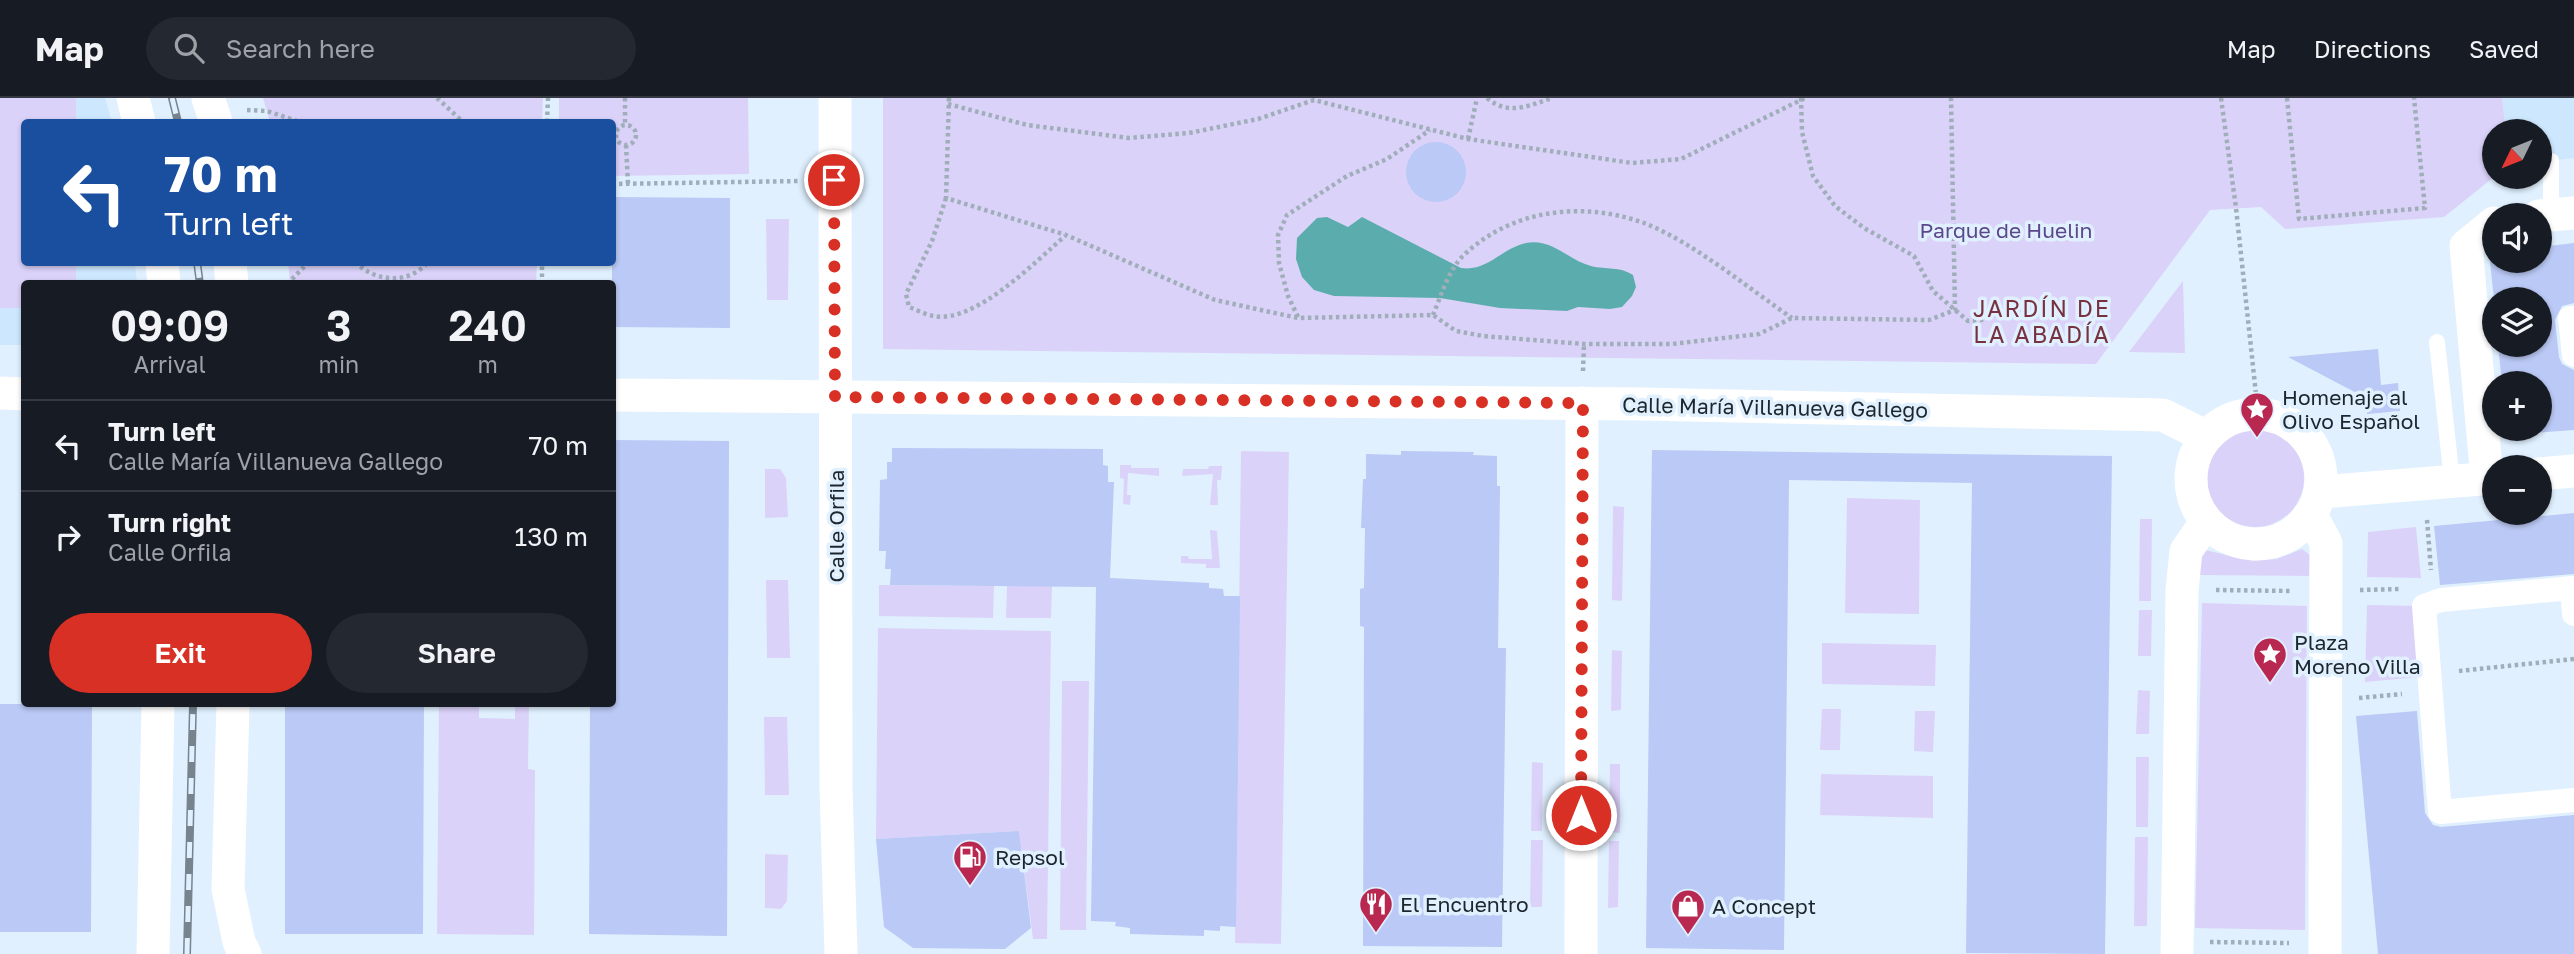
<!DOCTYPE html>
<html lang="en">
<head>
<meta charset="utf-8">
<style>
  body { margin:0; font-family:"Golos Text",sans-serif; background:#242831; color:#f1f3f6; height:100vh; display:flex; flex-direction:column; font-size:26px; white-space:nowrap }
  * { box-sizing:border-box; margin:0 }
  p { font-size:23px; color:#9ea1a6 }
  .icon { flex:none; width:38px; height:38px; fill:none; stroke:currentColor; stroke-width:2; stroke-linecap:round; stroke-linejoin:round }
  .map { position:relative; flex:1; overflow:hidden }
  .panel { position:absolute; left:21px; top:182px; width:595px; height:427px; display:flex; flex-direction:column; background:#171b24; border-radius:7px; box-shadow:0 2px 5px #0004 }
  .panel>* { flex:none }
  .top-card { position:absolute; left:21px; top:21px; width:595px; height:147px; border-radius:7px; box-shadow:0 2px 5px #0004; background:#1a4fa0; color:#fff; overflow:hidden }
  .needle { width:46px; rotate:227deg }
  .controls { position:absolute; left:2482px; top:21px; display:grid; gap:14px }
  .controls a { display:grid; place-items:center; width:70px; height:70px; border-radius:50%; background:#171b24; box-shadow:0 2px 5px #0004; font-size:35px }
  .pin { position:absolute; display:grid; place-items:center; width:60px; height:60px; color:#fff; margin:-30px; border:4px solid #fff; border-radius:50%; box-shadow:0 2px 7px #0007 }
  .me { position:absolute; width:77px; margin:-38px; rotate:0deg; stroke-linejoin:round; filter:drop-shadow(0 0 5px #0008) }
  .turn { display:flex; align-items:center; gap:24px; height:147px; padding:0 28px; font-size:32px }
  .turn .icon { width:91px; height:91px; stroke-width:2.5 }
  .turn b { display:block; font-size:49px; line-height:60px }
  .eta { display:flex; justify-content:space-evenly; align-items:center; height:119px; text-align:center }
  .eta b { font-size:42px; font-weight:600; line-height:49px }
  .action { display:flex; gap:14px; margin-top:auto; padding:14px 28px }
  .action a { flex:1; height:80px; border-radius:42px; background:#d93025; color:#fff; font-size:28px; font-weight:600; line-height:80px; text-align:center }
  .action a+a { background:#242831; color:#f1f3f6 }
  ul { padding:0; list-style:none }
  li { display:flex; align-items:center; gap:21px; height:91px; padding:0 28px; border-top:2px solid #363941 }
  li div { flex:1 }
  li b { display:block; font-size:26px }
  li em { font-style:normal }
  header { display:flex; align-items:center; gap:42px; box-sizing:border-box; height:98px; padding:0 35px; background:#171b24; border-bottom:2px solid #363941 }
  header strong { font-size:33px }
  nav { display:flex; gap:38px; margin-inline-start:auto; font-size:24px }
  .search { width:490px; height:63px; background:#242831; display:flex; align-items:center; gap:18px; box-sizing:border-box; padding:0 24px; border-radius:38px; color:#9ea1a6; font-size:26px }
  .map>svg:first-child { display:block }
</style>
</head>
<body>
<header>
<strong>Map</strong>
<div class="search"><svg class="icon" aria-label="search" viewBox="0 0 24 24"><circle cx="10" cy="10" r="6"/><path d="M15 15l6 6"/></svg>Search here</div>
<nav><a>Map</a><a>Directions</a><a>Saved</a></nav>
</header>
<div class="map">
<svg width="2574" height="856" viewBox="0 0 2574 856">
  <rect width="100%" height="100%" fill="#e0f0fe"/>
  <g fill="#cde7fe">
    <path d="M0,0H105L112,24H24V164L135,165L137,185L24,186V247H0Z"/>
    <path d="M2502,0H2574V60L2539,64V33H2506Z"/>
  </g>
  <g fill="#dbd2f9">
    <path d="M0,0H76V24H24V164L76,165V185L24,186V210H0Z"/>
    <path d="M263,0H543L542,24H270Z"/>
    <path d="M559,0H748L749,76L613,78L612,24H559Z"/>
    <path d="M883,0H2502L2506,33H2494V79L2444,119L2285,131L2261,109L2210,112L2096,266L883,251Z"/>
    <path d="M766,121H789L788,202H767Z"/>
    <path d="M288,165H537L536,185H290Z"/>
    <path d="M2183,183L2185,255L2129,254Z"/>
    <circle cx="2255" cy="380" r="49"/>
    <path d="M1241,353L1289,354L1281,846L1235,845Z"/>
    <path d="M1120,367H1131V370H1159V378L1128,375L1127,397H1131L1130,407L1123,406L1124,381L1120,380Z"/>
    <path d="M1209,368H1222L1221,382H1217L1218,407H1210L1213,376L1182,378L1183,371H1208Z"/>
    <path d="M765,371H780L786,380L788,419L765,420Z"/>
    <path d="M1847,400L1920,402L1919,516L1845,515Z"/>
    <path d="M1613,408L1624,409L1622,503L1612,502Z"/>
    <path d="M2140,421H2152L2151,503H2139Z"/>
    <path d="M2416,429L2421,480L2367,479L2368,434Z"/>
    <path d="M1210,432L1217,433L1220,470H1206V466L1181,465V458H1188L1189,461H1212Z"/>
    <path d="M2302,451L2310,457L2309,478L2199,477V459L2205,452L2253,463L2277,461Z"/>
    <path d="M766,482H788L790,560H767Z"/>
    <path d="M879,487L994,488L993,520L879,518Z"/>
    <path d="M1007,488H1052L1051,520H1006Z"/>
    <path d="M2202,505L2307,508L2305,832L2195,830Z"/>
    <path d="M2367,507L2424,508L2430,578L2365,584Z"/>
    <path d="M2139,512H2152L2151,558H2138Z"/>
    <path d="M878,530L1051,533L1047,841H1033L1019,733L876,741Z"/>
    <path d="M1822,545L1936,547L1935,588L1822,586Z"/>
    <path d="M1612,552L1622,553L1621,612L1611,613Z"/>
    <path d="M1062,583H1089L1086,832H1060Z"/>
    <path d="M2138,592L2150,593L2149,636H2136Z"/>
    <path d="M439,606H479V620L515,621V606H529L528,671L535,672L534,837L437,836Z"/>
    <path d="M1822,611H1841L1840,652H1820Z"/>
    <path d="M1915,613H1935L1933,654L1914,653Z"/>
    <path d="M764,619H787L789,697H765Z"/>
    <path d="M2136,659H2149L2148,729H2136Z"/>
    <path d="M1532,664L1543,665L1542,733H1531Z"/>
    <path d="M1610,666H1620V735L1609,734Z"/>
    <path d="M1821,676L1933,678V720L1820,717Z"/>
    <path d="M2135,739H2148L2147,828H2134Z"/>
    <path d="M1531,742H1543L1542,809H1530Z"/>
    <path d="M1609,743H1619L1618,809L1608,810Z"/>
    <path d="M765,756L788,757L787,803L781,811L765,810Z"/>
  </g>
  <path fill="#5aadac" d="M1327,119L1348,129L1362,119L1461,170C1487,174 1502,150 1526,145C1552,140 1568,162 1591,168C1607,172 1619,168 1633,177L1636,189L1632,198L1622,209L1610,211L1578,209L1567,213L1500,210L1440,200L1334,198L1314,192L1302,179L1296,161L1297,140L1317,120Z"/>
  <g fill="#bac9f5">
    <circle cx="1436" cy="74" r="30"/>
    <path d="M612,99L730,100V230L612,229Z"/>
    <path d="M2574,145V205L2562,208L2555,222L2559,259L2562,266L2574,272V332L2507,337V331H2539V285H2502L2498,247H2539V201H2494L2489,154L2494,153V163H2539V149Z"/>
    <path d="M2378,251L2381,287L2398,285L2400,313L2367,316L2366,300L2288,259Z"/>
    <path d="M612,342L729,343L727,838L589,836L590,606H612Z"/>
    <path d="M892,350L1103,351V367L1108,368V384H1114L1110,480L1209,485V490L1223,491L1224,498H1240L1236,829L1220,828V833L1204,832V838L1130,836V830L1115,828L1116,824L1091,823L1096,489L890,487L891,471H885L886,453H879L880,382L887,381V364H892Z"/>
    <path d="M1652,352L2112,358L2105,856L1966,855L1972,385L1789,382L1784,852L1646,850Z"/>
    <path d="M1401,353L1474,354L1473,357L1497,358V388H1500L1498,550H1506L1502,849L1363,848L1364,529L1360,528V491L1364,490L1365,430H1361L1363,381H1366V356L1401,357Z"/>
    <path d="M2574,415V476L2440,487L2434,428Z"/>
    <path d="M0,606H92L91,834H0Z"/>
    <path d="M285,606H424L423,836H285Z"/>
    <path d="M2417,613L2425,715L2433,727L2441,729L2574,717V856H2378L2356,618Z"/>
    <path d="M1019,733L1031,830L1005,851L913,850L884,829L876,741Z"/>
  </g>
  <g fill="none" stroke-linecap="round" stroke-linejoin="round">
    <g stroke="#a0aeba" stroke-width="4.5" stroke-dasharray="3.5 3.5" stroke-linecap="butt">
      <path d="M437,0L463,24"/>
      <path d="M625,0V27"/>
      <path d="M949,0L946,100L1066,137L1215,202L1298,220L1433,217L1456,233L1483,238L1584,246H1672L1759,236L1792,220L1929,222L1955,212L1951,0"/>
      <path d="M1487,0C1508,18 1528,8 1552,0"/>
      <path d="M1801,0L1802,34L1813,78L1835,108L1864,130L1914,158L1933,193L1968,223H1979L1995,216"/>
      <path d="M2221,0L2236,110L2258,315"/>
      <path d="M2287,0L2299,121L2425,110L2414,0"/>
      <path d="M948,6L1027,27L1129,40L1189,35L1258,21L1314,2L1468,41L1632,65L1681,61L1805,0"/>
      <path d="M247,12L267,13L300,24"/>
      <path d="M547,24L548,0"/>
      <circle cx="626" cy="37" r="10"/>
      <path d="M1468,41L1477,0"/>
      <path d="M626,47L628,86"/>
      <path d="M612,86L801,83"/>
      <path d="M946,100L932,143L906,196L909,209C917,212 926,217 934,218C975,226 1036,163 1065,138"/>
      <path d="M355,164C375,184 409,187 428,164"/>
      <path d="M287,186L309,164"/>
      <path d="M542,186V164"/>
      <path d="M1433,217C1441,198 1449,170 1465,156C1513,111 1583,103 1644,125C1693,144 1748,190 1792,220"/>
      <path d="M1298,219L1288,198L1279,165L1278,137L1287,117L1347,78L1387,61L1430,32"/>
      <path d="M1583,273L1584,246"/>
      <path d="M2427,422L2431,472"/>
      <path d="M2216,492L2292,493"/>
      <path d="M2360,492L2400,491"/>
      <path d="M2459,573L2574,561"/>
      <path d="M2359,600L2402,596"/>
      <path d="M2210,844L2289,845"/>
    </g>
    <g stroke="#fff" stroke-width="16">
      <path d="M2551,117V63"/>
      <path d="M2437,244L2452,383"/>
    </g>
    <g stroke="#fff" stroke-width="24">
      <path d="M2574,220H2570L2574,257"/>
      <path d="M2574,516L2572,490L2441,502L2424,508L2440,714L2574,702"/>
    </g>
    <g stroke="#fff" stroke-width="33">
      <path d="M133,0L139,24"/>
      <path d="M208,0L216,24"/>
      <path d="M835,0L836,689L841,856"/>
      <path d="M2539,118L2574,115"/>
      <path d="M162,164L164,186"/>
      <path d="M230,164L232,186"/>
      <path d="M0,295L24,296"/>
      <path d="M612,297L1641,306L2163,317L2205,338"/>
      <circle cx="2256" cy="381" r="65"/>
      <path d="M2539,376L2574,373"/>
      <path d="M2487,381L2466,148L2494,125"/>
      <path d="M2321,394L2494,380"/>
      <path d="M2311,417L2326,445L2325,856"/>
      <path d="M233,606L228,791L239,844L245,856"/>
      <path d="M153,856L158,606"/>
      <path d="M1581,856L1582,305"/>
      <path d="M2177,856L2182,492L2186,453L2206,424"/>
    </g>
    <g stroke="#77848e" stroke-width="8">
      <g id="rail">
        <path d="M172,0L178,24"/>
        <path d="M197,164L200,186"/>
        <path d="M187,856L193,606"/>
      </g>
    </g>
    <use href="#rail" stroke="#e0f0fe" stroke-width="5" stroke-dasharray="16" stroke-linecap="butt"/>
  </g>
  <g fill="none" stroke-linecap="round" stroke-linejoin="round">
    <path stroke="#d93025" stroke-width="12" stroke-dasharray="0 21.6" d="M834,82L835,299L1583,305L1581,717"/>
  </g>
  <defs>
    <g id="sight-pin" transform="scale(1.75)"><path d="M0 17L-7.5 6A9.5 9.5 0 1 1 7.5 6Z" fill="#b82850" stroke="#e0f0fe"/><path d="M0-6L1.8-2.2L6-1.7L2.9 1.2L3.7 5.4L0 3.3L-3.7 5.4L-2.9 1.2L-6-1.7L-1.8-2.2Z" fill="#fff"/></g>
    <g id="fuel-pin" transform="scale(1.75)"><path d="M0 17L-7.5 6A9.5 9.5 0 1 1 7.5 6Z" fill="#b82850" stroke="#e0f0fe"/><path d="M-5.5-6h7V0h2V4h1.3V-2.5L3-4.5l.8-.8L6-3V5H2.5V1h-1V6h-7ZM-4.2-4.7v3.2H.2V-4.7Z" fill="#fff"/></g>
    <g id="restaurant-pin" transform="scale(1.75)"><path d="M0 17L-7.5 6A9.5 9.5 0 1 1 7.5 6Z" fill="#b82850" stroke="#e0f0fe"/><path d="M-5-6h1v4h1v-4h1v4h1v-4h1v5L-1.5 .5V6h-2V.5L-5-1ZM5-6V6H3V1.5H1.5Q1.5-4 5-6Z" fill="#fff"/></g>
    <g id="shop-pin" transform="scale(1.75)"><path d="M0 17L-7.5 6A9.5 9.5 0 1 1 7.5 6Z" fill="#b82850" stroke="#e0f0fe"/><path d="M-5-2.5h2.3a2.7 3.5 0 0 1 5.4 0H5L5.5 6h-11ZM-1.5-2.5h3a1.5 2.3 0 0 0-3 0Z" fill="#fff"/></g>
  </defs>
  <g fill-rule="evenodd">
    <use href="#sight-pin" x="2257" y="311"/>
    <use href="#sight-pin" x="2270" y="556"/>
    <use href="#fuel-pin" x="970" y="759"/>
    <use href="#restaurant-pin" x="1376" y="806"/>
    <use href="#shop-pin" x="1688" y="808"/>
  </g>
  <g text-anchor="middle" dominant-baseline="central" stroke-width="7" stroke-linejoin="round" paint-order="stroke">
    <g font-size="21" fill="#5c478c" stroke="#e0f0fe">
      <text x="2006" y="132">Parque de Huelin</text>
    </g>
    <g font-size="21" fill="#1c262e" stroke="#e0f0fe" text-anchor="start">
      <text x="2282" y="299">Homenaje al<tspan x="2282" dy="24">Olivo Español</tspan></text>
      <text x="2294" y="544">Plaza<tspan x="2294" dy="24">Moreno Villa</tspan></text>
      <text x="995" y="759">Repsol</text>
      <text x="1400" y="806">El Encuentro</text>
      <text x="1712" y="808">A Concept</text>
    </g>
    <g font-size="21" fill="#1c262e" stroke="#e0f0fe">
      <text transform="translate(1775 309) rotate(1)">Calle María Villanueva Gallego</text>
      <text transform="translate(836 428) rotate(-90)">Calle Orfila</text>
    </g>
    <g font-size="23" letter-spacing="2" fill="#78313f" stroke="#e0f0fe">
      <text x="2042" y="210">JARDÍN DE<tspan x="2042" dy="26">LA ABADÍA</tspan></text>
    </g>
  </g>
</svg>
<div class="controls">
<a><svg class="needle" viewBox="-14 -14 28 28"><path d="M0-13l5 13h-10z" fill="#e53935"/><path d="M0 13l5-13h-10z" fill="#9ea1a6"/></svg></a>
<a><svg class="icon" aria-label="sound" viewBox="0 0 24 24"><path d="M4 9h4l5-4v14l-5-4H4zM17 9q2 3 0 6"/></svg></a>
<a><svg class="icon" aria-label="layers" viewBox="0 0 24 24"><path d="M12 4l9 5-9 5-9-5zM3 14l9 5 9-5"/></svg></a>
<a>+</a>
<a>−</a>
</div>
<div class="pin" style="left:834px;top:82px;background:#d93025"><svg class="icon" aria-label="arrive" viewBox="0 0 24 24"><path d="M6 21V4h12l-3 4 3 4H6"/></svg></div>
<svg class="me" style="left:1581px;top:717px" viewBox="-20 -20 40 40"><circle r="17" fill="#d93025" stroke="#fff" stroke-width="3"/><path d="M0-11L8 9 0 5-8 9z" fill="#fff"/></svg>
<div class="top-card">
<div class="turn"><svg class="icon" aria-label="left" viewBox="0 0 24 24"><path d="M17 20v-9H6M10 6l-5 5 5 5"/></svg><div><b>70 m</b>Turn left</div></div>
</div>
<section class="panel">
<div class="eta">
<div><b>09:09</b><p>Arrival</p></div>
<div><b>3</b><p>min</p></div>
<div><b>240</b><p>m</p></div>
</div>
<ul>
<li><svg class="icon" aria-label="left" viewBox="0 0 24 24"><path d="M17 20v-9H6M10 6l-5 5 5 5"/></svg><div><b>Turn left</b><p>Calle María Villanueva Gallego</p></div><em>70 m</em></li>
<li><svg class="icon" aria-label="right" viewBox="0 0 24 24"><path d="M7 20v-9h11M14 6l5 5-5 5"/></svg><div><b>Turn right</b><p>Calle Orfila</p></div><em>130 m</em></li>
</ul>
<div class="action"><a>Exit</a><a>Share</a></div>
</section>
</div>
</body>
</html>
